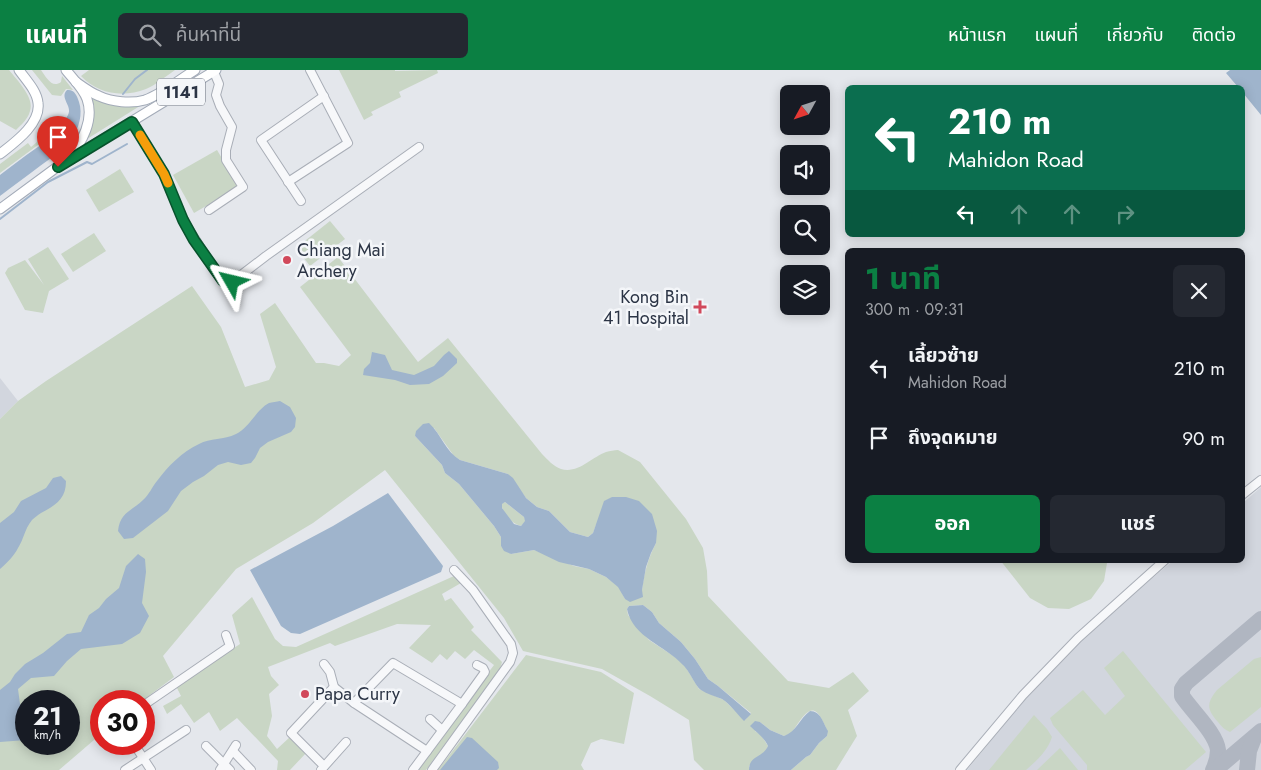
<!DOCTYPE html>
<html lang="th">
<head>
<meta charset="utf-8">
<style>
  body { margin:0; font-family:Jost,"Noto Sans Thai",sans-serif; background:#242831; color:#f1f3f6; height:100vh; display:flex; flex-direction:column; font-size:19px; white-space:nowrap }
  * { box-sizing:border-box; margin:0 }
  p { font-size:16px; color:#9ea1a6 }
  .icon { flex:none; width:28px; height:28px; fill:none; stroke:currentColor; stroke-width:2; stroke-linecap:round; stroke-linejoin:round }
  .map { position:relative; flex:1; overflow:hidden }
  .side { position:absolute; left:845px; top:178px; width:400px; height:315px; display:flex; flex-direction:column; background:#171b24; border-radius:8px; box-shadow:0 2px 12px #0003 }
  .side>* { flex:none }
  .hud { position:absolute; left:845px; top:15px; width:400px; height:152px; border-radius:8px; box-shadow:0 2px 12px #0003; background:#0b6e4f; color:#fff; overflow:hidden }
  .needle { width:32px; rotate:230deg }
  .tools { position:absolute; left:780px; top:15px; display:grid; gap:10px }
  .tools a { display:grid; place-items:center; width:50px; height:50px; border-radius:8px; background:#171b24; box-shadow:0 2px 12px #0003; font-size:25px }
  .speed { position:absolute; left:15px; top:620px; display:flex; gap:10px; font-size:25px; font-weight:700; text-align:center }
  .speed>* { display:grid; place-content:center; width:65px; height:65px; border-radius:50%; background:#171b24; box-shadow:0 2px 12px #0003; line-height:1 }
  .speed small { font-size:12px; font-weight:400 }
  .speed .limit { border:8px solid #d22; background:#fff; color:#111 }
  .pin { position:absolute; display:grid; place-items:center; width:42px; height:42px; color:#fff; margin:-51px -21px; border-radius:50% 50% 50% 0; rotate:-45deg; box-shadow:0 0 5px #0007 }
  .pin .icon { rotate:45deg }
  .me { position:absolute; width:55px; margin:-28px; rotate:307deg; stroke-linejoin:round; filter:drop-shadow(0 0 4px #0008) }
  .turn { display:flex; align-items:center; gap:18px; height:105px; padding:0 20px; font-size:22px }
  .turn .icon { width:65px; height:65px; stroke-width:2.5 }
  .turn b { display:block; font-size:35px; line-height:42px }
  .lanes { display:flex; align-items:center; height:48px; padding:0 20px; background:#0003; justify-content:center; gap:25px; direction:ltr }
  .lanes .off { opacity:.35 }
  .round { display:grid; place-items:center; flex:none; width:52px; height:52px; border-radius:8px; background:#242831 }
  .head { display:flex; align-items:center; justify-content:space-between; height:85px; padding:0 20px }
  h1 { font-size:30px; font-weight:700; line-height:38px; color:#0b8043 }
  .action { display:flex; gap:10px; margin-top:auto; padding:10px 20px }
  .action a { flex:1; height:58px; border-radius:8px; background:#0b8043; color:#fff; font-size:20px; font-weight:700; line-height:58px; text-align:center }
  .action a+a { background:#242831; color:#f1f3f6 }
  ul { padding:0; list-style:none }
  li { display:flex; align-items:center; gap:15px; height:70px; padding:0 20px }
  li div { flex:1 }
  li b { display:block; font-size:19px }
  li em { font-style:normal }
  header { display:flex; align-items:center; gap:30px; box-sizing:border-box; height:70px; padding:0 25px; background:#0b8043; color:#fff }
  header strong { font-size:24px }
  nav { display:flex; gap:28px; margin-inline-start:auto; font-size:18px }
  .search { width:350px; height:45px; background:#242831; display:flex; align-items:center; gap:12px; box-sizing:border-box; padding:0 18px; border-radius:8px; color:#9ea1a6; font-size:19px }
  .map>svg:first-child { display:block }
</style>
</head>
<body>
<header>
<strong>แผนที่</strong>
<div class="search"><svg class="icon" aria-label="search" viewBox="0 0 24 24"><circle cx="10" cy="10" r="6"/><path d="M15 15l6 6"/></svg>ค้นหาที่นี่</div>
<nav><a>หน้าแรก</a><a>แผนที่</a><a>เกี่ยวกับ</a><a>ติดต่อ</a></nav>
</header>
<div class="map">
<svg width="1261" height="700" viewBox="0 0 1261 700">
  <rect width="100%" height="100%" fill="#e4e7ec"/>
  <g fill="#d2d6de">
    <path d="M0,308L18,331L0,349Z"/>
    <path d="M1261,417V700H967L1023,632L1081,571L1120,535L1174,490H1242L1243,433Z"/>
  </g>
  <g fill="#c9d6c5" fill-rule="evenodd">
    <path d="M0,0H9C17,10 35,28 30,41C28,49 21,55 16,60L0,51Z"/>
    <path d="M32,0H41C46,7 52,19 61,12L62,6L73,20L66,19L61,26L52,25Z"/>
    <path d="M89,0H175C166,6 156,15 146,19C123,28 98,24 81,6Z"/>
    <path d="M339,0H395V1L437,0L438,3L399,22L401,27L371,42L373,45L364,50Z"/>
    <path d="M90,26L143,34L87,69C94,53 95,43 90,26Z"/>
    <path d="M56,48L60,50L56,60L46,69L0,103V94L28,73L31,77C42,68 50,61 56,48Z"/>
    <path d="M217,80L239,117L194,143L173,105Z"/>
    <path d="M120,99L134,122L99,142L86,120Z"/>
    <path d="M330,151L345,169L310,196L296,178Z"/>
    <path d="M94,163L106,181L73,202L61,184Z"/>
    <path d="M48,177L69,209L49,221L43,243L25,240L5,203L8,198L25,190L44,215L28,189Z"/>
    <path d="M338,187L418,292L448,268L542,384C548,390 553,396 561,399C578,404 592,387 606,382C610,381 614,380 618,380L640,392L686,449L703,478L707,501L708,526L788,611L829,618L853,602L869,621L848,640L857,666L836,700H791L806,687L810,685L819,673L827,666C828,660 824,654 821,648C810,627 798,656 791,663C789,665 786,665 784,666L770,660L760,652L755,661L761,665L768,676L766,681L749,696V700H704L694,690L689,650L650,626L602,599L523,581L504,548L385,400L313,453L236,499L163,586L174,607L142,631H101V664L59,700H0V349L18,331L46,311L192,216L221,257L245,317L269,310L276,297L260,244L275,233L316,293H324L339,296L351,285L300,217ZM434,358L454,386L460,390L508,404L526,428L537,437L549,441L570,462L588,467L593,463L596,455L656,473C648,488 644,504 642,520L625,529L619,517L606,507L589,499L574,496L534,480L511,484L501,476V467L494,456L459,414L445,403L442,395L415,366ZM643,535L652,542L659,553L681,572L695,589L708,609L718,616L751,643L745,650L724,630L699,619L685,596L675,587L649,570L628,545L627,539L629,536ZM26,631H69V674H26Z"/>
    <path d="M505,432L524,447L526,451L521,456C512,454 503,444 501,434Z"/>
    <path d="M1000,490H1107V493L1104,511L1091,529L1069,539L1048,538L1030,528Z"/>
    <path d="M454,506L461,513L442,524L445,531L451,528L474,557L471,560L502,592L500,599L426,700H415L494,595L474,580L465,589L455,581L447,590L440,584L432,593L409,578L431,555L397,554L335,576L330,573L268,597L271,606L279,615L269,624L272,646L267,666L277,679L290,667L307,682L290,700H277L278,691L237,648L220,661L209,642L194,653L181,634L167,644L163,636L181,626L176,616L240,574L232,545L252,527L275,569L283,576L296,577Z"/>
    <path d="M1123,581L1206,682L1185,700H1087V695L1053,655L1050,648L1083,620L1105,645L1125,626L1104,598Z"/>
    <path d="M526,585L601,602L634,623L624,674L601,669L591,673L581,695L584,700H438Z"/>
    <path d="M1261,587V637L1230,662C1225,660 1222,657 1218,652C1207,639 1206,634 1217,620L1254,589Z"/>
    <path d="M1034,645L1047,659L1052,667C1047,682 1037,690 1026,700H989Z"/>
    <path d="M1060,678L1078,700H1037Z"/>
  </g>
  <g fill="#9fb4cc" fill-rule="evenodd">
    <path d="M1230,0H1261V45L1243,23L1242,18L1238,17L1226,3Z"/>
    <path d="M67,20C74,19 77,25 79,32C83,44 79,58 72,68C63,80 51,88 40,96C27,106 13,116 0,126V105C12,96 23,87 35,79C42,74 49,71 54,65C60,59 64,52 68,45C73,36 59,28 67,20Z"/>
    <path d="M449,281L457,289V293L443,306L429,314L410,315L395,310L363,305L364,299L370,293L372,282L385,285L392,300L414,305L434,296L444,285Z"/>
    <path d="M280,331L290,337L296,348L295,357L291,362L268,372L260,378L255,388L251,393L241,395L228,392L218,395L204,406L193,412L181,421L168,441L133,468L124,469L118,461C120,442 132,441 143,430C149,425 152,417 157,411C168,396 182,382 199,374C210,368 224,370 236,364C249,358 257,339 269,333C272,332 277,332 280,331Z"/>
    <path d="M429,353C441,364 446,382 460,390L508,404L513,408L526,428L537,437L549,441L570,462L588,467L593,463L604,431L612,427H626L639,431L652,444L657,461L656,473L651,483L646,497L642,520L643,527L630,532L625,529L618,517L606,507L589,499L559,492L534,480L511,484L504,481L501,476V467L494,456L459,414L445,403L442,395L415,366L416,361L423,354ZM505,432L524,447L525,451L521,456L514,454L502,438V434Z"/>
    <path d="M61,406L66,411C66,429 56,435 41,443C38,445 35,447 32,450C24,460 24,469 18,478C14,486 7,493 0,499V453L14,442L21,431L46,418L53,408Z"/>
    <path d="M388,423L443,496L441,502L300,564L291,563L281,556L250,500L333,456Z"/>
    <path d="M138,484L145,489L146,502L142,533L149,546L140,563L122,574L81,579L67,591L54,606L31,608L18,619L20,634L26,640V670L0,672V620L10,612L15,604L25,594L43,583L67,564L81,562L89,545L99,538L106,529L119,518L126,496Z"/>
    <path d="M643,535L652,542L659,553L681,572L695,589L708,609L718,616L751,644L744,651C737,644 730,634 722,629C715,626 707,624 701,620C696,617 689,600 683,595C665,575 633,568 627,539L629,536Z"/>
    <path d="M810,641C821,641 823,653 828,661L827,666L819,673L810,685L806,687L791,700H749C749,685 763,688 768,676C764,667 757,663 750,656L755,651L760,652L770,660L784,666C796,662 800,648 810,641Z"/>
    <path d="M467,667L472,668L498,692L499,698L497,700H440Z"/>
  </g>
  <g fill="none" stroke-linecap="round" stroke-linejoin="round">
    <g stroke="#9fb4cc" stroke-width="2">
      <path d="M123,24L135,9L147,0"/>
      <path d="M0,149L48,112L87,92L92,94L127,74"/>
    </g>
    <g stroke="#b0b6c1" stroke-width="16">
      <path d="M1213,700C1216,694 1218,687 1218,680C1216,663 1192,641 1182,626V619L1186,613L1261,549"/>
      <path d="M1215,700L1261,661"/>
      <path d="M1247,700L1249,681L1254,668"/>
    </g>
    <g stroke="#a9aeb7" stroke-width="10">
      <g id="minor">
        <path d="M132,52L164,104L183,150L220,208C224,212 227,212 232,212L266,186L419,77"/>
        <path d="M288,112L348,73L310,0"/>
        <path d="M301,131L261,70L324,26"/>
        <path d="M209,140L243,117L226,90V80L232,57L220,36L216,25L219,14L214,2"/>
        <path d="M1242,425L1261,410"/>
        <path d="M324,594L330,602L334,617"/>
        <path d="M354,633L393,593L462,634L413,700"/>
        <path d="M462,634L485,602L483,598L477,595"/>
        <path d="M144,635L230,576L226,565"/>
        <path d="M430,649L442,660"/>
        <path d="M134,674L151,700"/>
        <path d="M206,676L230,700"/>
        <path d="M233,681L251,700"/>
        <path d="M324,696L291,663L334,617L354,633L427,681"/>
        <path d="M125,700L186,660"/>
        <path d="M220,700L236,675"/>
        <path d="M321,700L346,672"/>
        <path d="M432,700L510,592L513,583L511,574L473,520L454,500"/>
        <path d="M960,700L1023,625L1078,568L1165,490"/>
      </g>
    </g>
    <g stroke="#a3abb8" stroke-width="11">
      <g id="major">
        <path d="M66,0C73,9 83,18 87,29C94,49 83,73 68,87"/>
        <path d="M76,12C83,17 91,23 99,26C112,32 131,34 145,30C162,24 179,10 195,0"/>
        <path d="M0,84C14,73 41,54 38,33C37,21 26,10 19,0"/>
        <path d="M0,139L57,97L216,0"/>
      </g>
    </g>
    <use href="#minor" stroke="#f7f8fa" stroke-width="8"/>
    <use href="#major" stroke="#fff" stroke-width="9"/>
  </g>
  <g fill="none" stroke-linecap="round" stroke-linejoin="round">
    <g stroke="#07532c" stroke-width="12">
      <path id="route" d="M58,97L132,52L164,104L183,150L194,170L223,211L232,212"/>
    </g>
    <use href="#route" stroke="#0b8043" stroke-width="9"/>
    <path stroke="#f59e0b" stroke-width="9" d="M140,65L164,104L168,113"/>
  </g>
  <g fill="#d1495b" stroke="#f4f6f9" stroke-width="2">
    <circle cx="287" cy="190" r="5"/>
    <path d="M697.5 229.5h5v5h5v5h-5v5h-5v-5h-5v-5h5z"/>
    <circle cx="305" cy="624" r="5"/>
  </g>
  <g text-anchor="middle" dominant-baseline="central" stroke-width="5" stroke-linejoin="round" paint-order="stroke">
    <rect fill="#f4f6f9" stroke="#676e7b" stroke-width="1" x="157" y="8.5" width="48" height="27" rx="4"/>
    <g font-size="16" font-weight="bold" fill="#2b3445">
      <text x="181" y="22">1141</text>
    </g>
    <g font-size="18" fill="#2b3445" stroke="#f4f6f9" text-anchor="start">
      <text x="297" y="180">Chiang Mai<tspan x="297" dy="21">Archery</tspan></text>
      <text x="689" y="227" text-anchor="end">Kong Bin<tspan x="689" dy="21">41 Hospital</tspan></text>
      <text x="315" y="624">Papa Curry</text>
    </g>
  </g>
</svg>
<div class="tools">
<a><svg class="needle" viewBox="-14 -14 28 28"><path d="M0-13l5 13h-10z" fill="#e53935"/><path d="M0 13l5-13h-10z" fill="#9ea1a6"/></svg></a>
<a><svg class="icon" aria-label="sound" viewBox="0 0 24 24"><path d="M4 9h4l5-4v14l-5-4H4zM17 9q2 3 0 6"/></svg></a>
<a><svg class="icon" aria-label="search" viewBox="0 0 24 24"><circle cx="10" cy="10" r="6"/><path d="M15 15l6 6"/></svg></a>
<a><svg class="icon" aria-label="layers" viewBox="0 0 24 24"><path d="M12 4l9 5-9 5-9-5zM3 14l9 5 9-5"/></svg></a>
</div>
<div class="speed"><div>21<small>km/h</small></div><div class="limit">30</div></div>
<div class="pin" style="left:58px;top:97px;background:#d93025"><svg class="icon" aria-label="arrive" viewBox="0 0 24 24"><path d="M6 21V4h12l-3 4 3 4H6"/></svg></div>
<svg class="me" style="left:232px;top:212px" viewBox="-20 -20 40 40"><path d="M0-17L14 15 0 8-14 15z" fill="#0b8043" stroke="#fff" stroke-width="4"/></svg>
<div class="hud">
<div class="turn"><svg class="icon" aria-label="left" viewBox="0 0 24 24"><path d="M17 20v-9H6M10 6l-5 5 5 5"/></svg><div><b>210 m</b>Mahidon Road</div></div>
<div class="lanes"><svg class="icon" aria-label="left" viewBox="0 0 24 24"><path d="M17 20v-9H6M10 6l-5 5 5 5"/></svg><svg class="icon off" aria-label="ahead" viewBox="0 0 24 24"><path d="M12 20V5M6 11l6-6 6 6"/></svg><svg class="icon off" aria-label="ahead" viewBox="0 0 24 24"><path d="M12 20V5M6 11l6-6 6 6"/></svg><svg class="icon off" aria-label="right" viewBox="0 0 24 24"><path d="M7 20v-9h11M14 6l5 5-5 5"/></svg></div>
</div>
<section class="side">
<div class="head"><div><h1>1 นาที</h1><p>300 m · 09:31</p></div><a class="round"><svg class="icon" aria-label="close" viewBox="0 0 24 24"><path d="M6 6l12 12M18 6L6 18"/></svg></a></div>
<ul>
<li><svg class="icon" aria-label="left" viewBox="0 0 24 24"><path d="M17 20v-9H6M10 6l-5 5 5 5"/></svg><div><b>เลี้ยวซ้าย</b><p>Mahidon Road</p></div><em>210 m</em></li>
<li><svg class="icon" aria-label="arrive" viewBox="0 0 24 24"><path d="M6 21V4h12l-3 4 3 4H6"/></svg><div><b>ถึงจุดหมาย</b></div><em>90 m</em></li>
</ul>
<div class="action"><a>ออก</a><a>แชร์</a></div>
</section>
</div>
</body>
</html>
